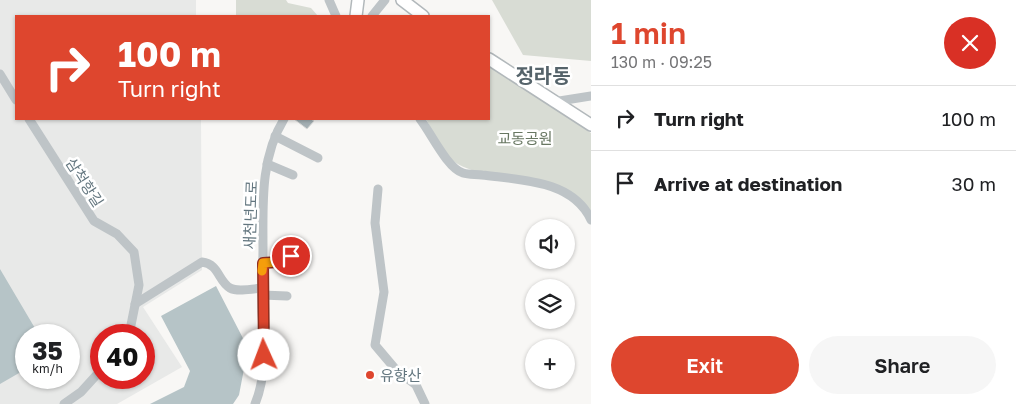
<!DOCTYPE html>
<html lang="en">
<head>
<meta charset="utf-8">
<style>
  body { margin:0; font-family:"Golos Text","Noto Sans KR",sans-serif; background:#f6f6f6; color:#202124; height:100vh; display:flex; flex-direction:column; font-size:19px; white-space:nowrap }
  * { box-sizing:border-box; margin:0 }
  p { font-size:16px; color:#757577 }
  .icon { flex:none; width:28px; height:28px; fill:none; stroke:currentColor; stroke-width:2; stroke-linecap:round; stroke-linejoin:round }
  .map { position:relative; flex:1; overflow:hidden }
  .details { display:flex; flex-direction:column; background:#fff; width:425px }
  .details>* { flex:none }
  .hud { position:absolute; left:15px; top:15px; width:475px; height:105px; border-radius:0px; box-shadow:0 1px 4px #0004; background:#de462e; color:#fff; overflow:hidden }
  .controls { position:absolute; left:525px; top:219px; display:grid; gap:10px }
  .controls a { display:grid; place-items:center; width:50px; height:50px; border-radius:50%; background:#fff; box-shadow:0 1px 4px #0004; font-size:25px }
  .speed { position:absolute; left:15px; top:324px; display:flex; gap:10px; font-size:25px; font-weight:700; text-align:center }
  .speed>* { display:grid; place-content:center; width:65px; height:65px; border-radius:50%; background:#fff; box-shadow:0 1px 4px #0004; line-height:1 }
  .speed small { font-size:12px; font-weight:400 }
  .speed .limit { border:8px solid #d22; background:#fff; color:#111 }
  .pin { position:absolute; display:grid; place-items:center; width:42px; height:42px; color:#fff; margin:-21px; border:2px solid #fff; border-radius:50%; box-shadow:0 1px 5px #0007 }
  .me { position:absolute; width:55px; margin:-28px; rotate:358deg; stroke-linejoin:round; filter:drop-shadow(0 0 4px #0008) }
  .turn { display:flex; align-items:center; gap:18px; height:105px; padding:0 20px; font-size:22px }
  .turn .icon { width:65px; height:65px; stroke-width:2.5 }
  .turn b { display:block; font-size:35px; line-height:42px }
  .round { display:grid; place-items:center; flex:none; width:52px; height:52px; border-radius:26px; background:#f6f6f6 }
  .head { display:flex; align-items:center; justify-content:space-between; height:85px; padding:0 20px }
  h1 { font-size:30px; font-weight:600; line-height:38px; color:#de462e }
  .button { display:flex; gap:10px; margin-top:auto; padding:10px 20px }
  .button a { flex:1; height:58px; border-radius:30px; background:#de462e; color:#fff; font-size:20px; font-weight:600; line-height:58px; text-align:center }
  .button a+a { background:#f6f6f6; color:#202124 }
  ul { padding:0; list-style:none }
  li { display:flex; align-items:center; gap:15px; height:65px; padding:0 20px; border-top:1px solid #e0e0e0 }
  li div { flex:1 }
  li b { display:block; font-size:19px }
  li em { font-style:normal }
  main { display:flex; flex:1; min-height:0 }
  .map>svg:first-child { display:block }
</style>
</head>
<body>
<main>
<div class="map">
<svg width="591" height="404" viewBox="0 0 591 404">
  <rect width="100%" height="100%" fill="#f8f7f5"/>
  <path fill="#e8e9e8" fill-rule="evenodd" d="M0,0H196V16H16V119H201L202,270L143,307L182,367L117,404H0V377L26,363V378H69V335H36L0,273ZM101,335H144V378H101Z"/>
  <g fill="#d8dcd4">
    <path d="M236,0H286L288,3L311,8L318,16H236Z"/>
    <path d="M492,0H591V61L523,55Z"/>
    <path d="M489,65L591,133V212C561,160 478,191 447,155C438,145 432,130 426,119H489Z"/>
  </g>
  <g fill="#b6c4c7">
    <path d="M0,269L39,335H26V369L0,384Z"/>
    <path d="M216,286L248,348L239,395L233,404H150L184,387L190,371L161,316Z"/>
  </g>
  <path fill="#a5b0b4" stroke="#d9d9d7" d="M294,119H311L314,121L307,129Z"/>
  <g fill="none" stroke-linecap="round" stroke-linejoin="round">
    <g stroke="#b2b8bb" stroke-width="14">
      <g id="major">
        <path d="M402,0L423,16"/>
        <path d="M356,16L358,0"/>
        <path d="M489,59L591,125"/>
      </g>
    </g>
    <g stroke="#bec4c7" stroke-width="9">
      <path d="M329,0L336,16"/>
      <path d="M372,16L385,0"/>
      <path d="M0,74L16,100"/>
      <path d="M553,102L591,96"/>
      <path d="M29,119L94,221L117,234L134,252L139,285L129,335"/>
      <path d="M420,119C431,133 447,168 463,173C469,175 476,174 482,175C520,180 573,180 591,220"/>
      <path d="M275,136L318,158"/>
      <path d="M267,164L293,175"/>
      <path d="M378,189L375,223L384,292L375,345L397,371L416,385L425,404"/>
      <path d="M263,263L279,262L291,256"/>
      <path d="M262,295L287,296"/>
      <path d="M135,304L202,262C219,264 218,281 230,288C237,292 253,289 262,288"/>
      <path d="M264,355L280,356"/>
      <path d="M64,404L81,392L101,370"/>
      <path d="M255,404C267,375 264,344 262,314C261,292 263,270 263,249C263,205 260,158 284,119"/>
    </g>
    <use href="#major" stroke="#fff" stroke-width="11"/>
  </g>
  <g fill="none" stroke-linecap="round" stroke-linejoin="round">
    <g stroke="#902e1e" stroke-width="12">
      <path id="route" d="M264,355L263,263L278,262L291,256"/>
    </g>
    <use href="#route" stroke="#de462e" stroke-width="9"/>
    <path stroke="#f59e0b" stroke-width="9" d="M262,271L263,263L279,262"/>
  </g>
  <circle fill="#de462e" stroke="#fff" stroke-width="2" cx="370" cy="375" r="5"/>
  <g text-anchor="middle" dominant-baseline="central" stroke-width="5" stroke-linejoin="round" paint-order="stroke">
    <g font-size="15" fill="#687762" stroke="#fff">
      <text x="525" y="138">교동공원</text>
    </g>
    <g font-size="15" fill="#63767f" stroke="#fff">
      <text transform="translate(85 182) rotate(57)">삼척항길</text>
      <text transform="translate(250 215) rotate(-88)">새천년도로</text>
    </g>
    <g font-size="15" fill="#63767f" stroke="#fff" text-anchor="start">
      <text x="380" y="375">유향산</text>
    </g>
    <g font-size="20" font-weight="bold" fill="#55636a" stroke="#fff">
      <text x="543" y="75">정라동</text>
    </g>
  </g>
</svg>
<div class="controls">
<a><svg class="icon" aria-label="sound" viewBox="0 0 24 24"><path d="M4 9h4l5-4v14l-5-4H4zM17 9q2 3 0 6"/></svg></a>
<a><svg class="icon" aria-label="layers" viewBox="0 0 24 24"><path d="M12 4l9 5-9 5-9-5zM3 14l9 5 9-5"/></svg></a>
<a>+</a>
</div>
<div class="speed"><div>35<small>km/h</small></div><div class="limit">40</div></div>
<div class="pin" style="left:291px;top:256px;background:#d93025"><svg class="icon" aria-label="arrive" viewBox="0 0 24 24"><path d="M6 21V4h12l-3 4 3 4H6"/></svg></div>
<svg class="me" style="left:264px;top:355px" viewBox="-20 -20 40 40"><circle r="19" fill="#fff"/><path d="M0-13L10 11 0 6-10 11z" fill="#de462e"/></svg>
<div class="hud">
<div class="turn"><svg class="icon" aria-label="right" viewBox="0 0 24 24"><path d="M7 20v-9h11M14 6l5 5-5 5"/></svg><div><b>100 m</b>Turn right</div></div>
</div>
</div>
<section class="details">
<div class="head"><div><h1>1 min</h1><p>130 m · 09:25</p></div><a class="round" style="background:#d93025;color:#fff"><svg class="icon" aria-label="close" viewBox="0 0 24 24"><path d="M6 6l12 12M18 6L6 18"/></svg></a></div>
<ul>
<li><svg class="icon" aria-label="right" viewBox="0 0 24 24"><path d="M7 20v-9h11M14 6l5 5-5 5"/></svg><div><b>Turn right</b></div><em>100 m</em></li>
<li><svg class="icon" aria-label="arrive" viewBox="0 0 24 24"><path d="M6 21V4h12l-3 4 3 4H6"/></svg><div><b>Arrive at destination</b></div><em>30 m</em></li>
</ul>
<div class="button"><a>Exit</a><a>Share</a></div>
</section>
</main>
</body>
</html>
